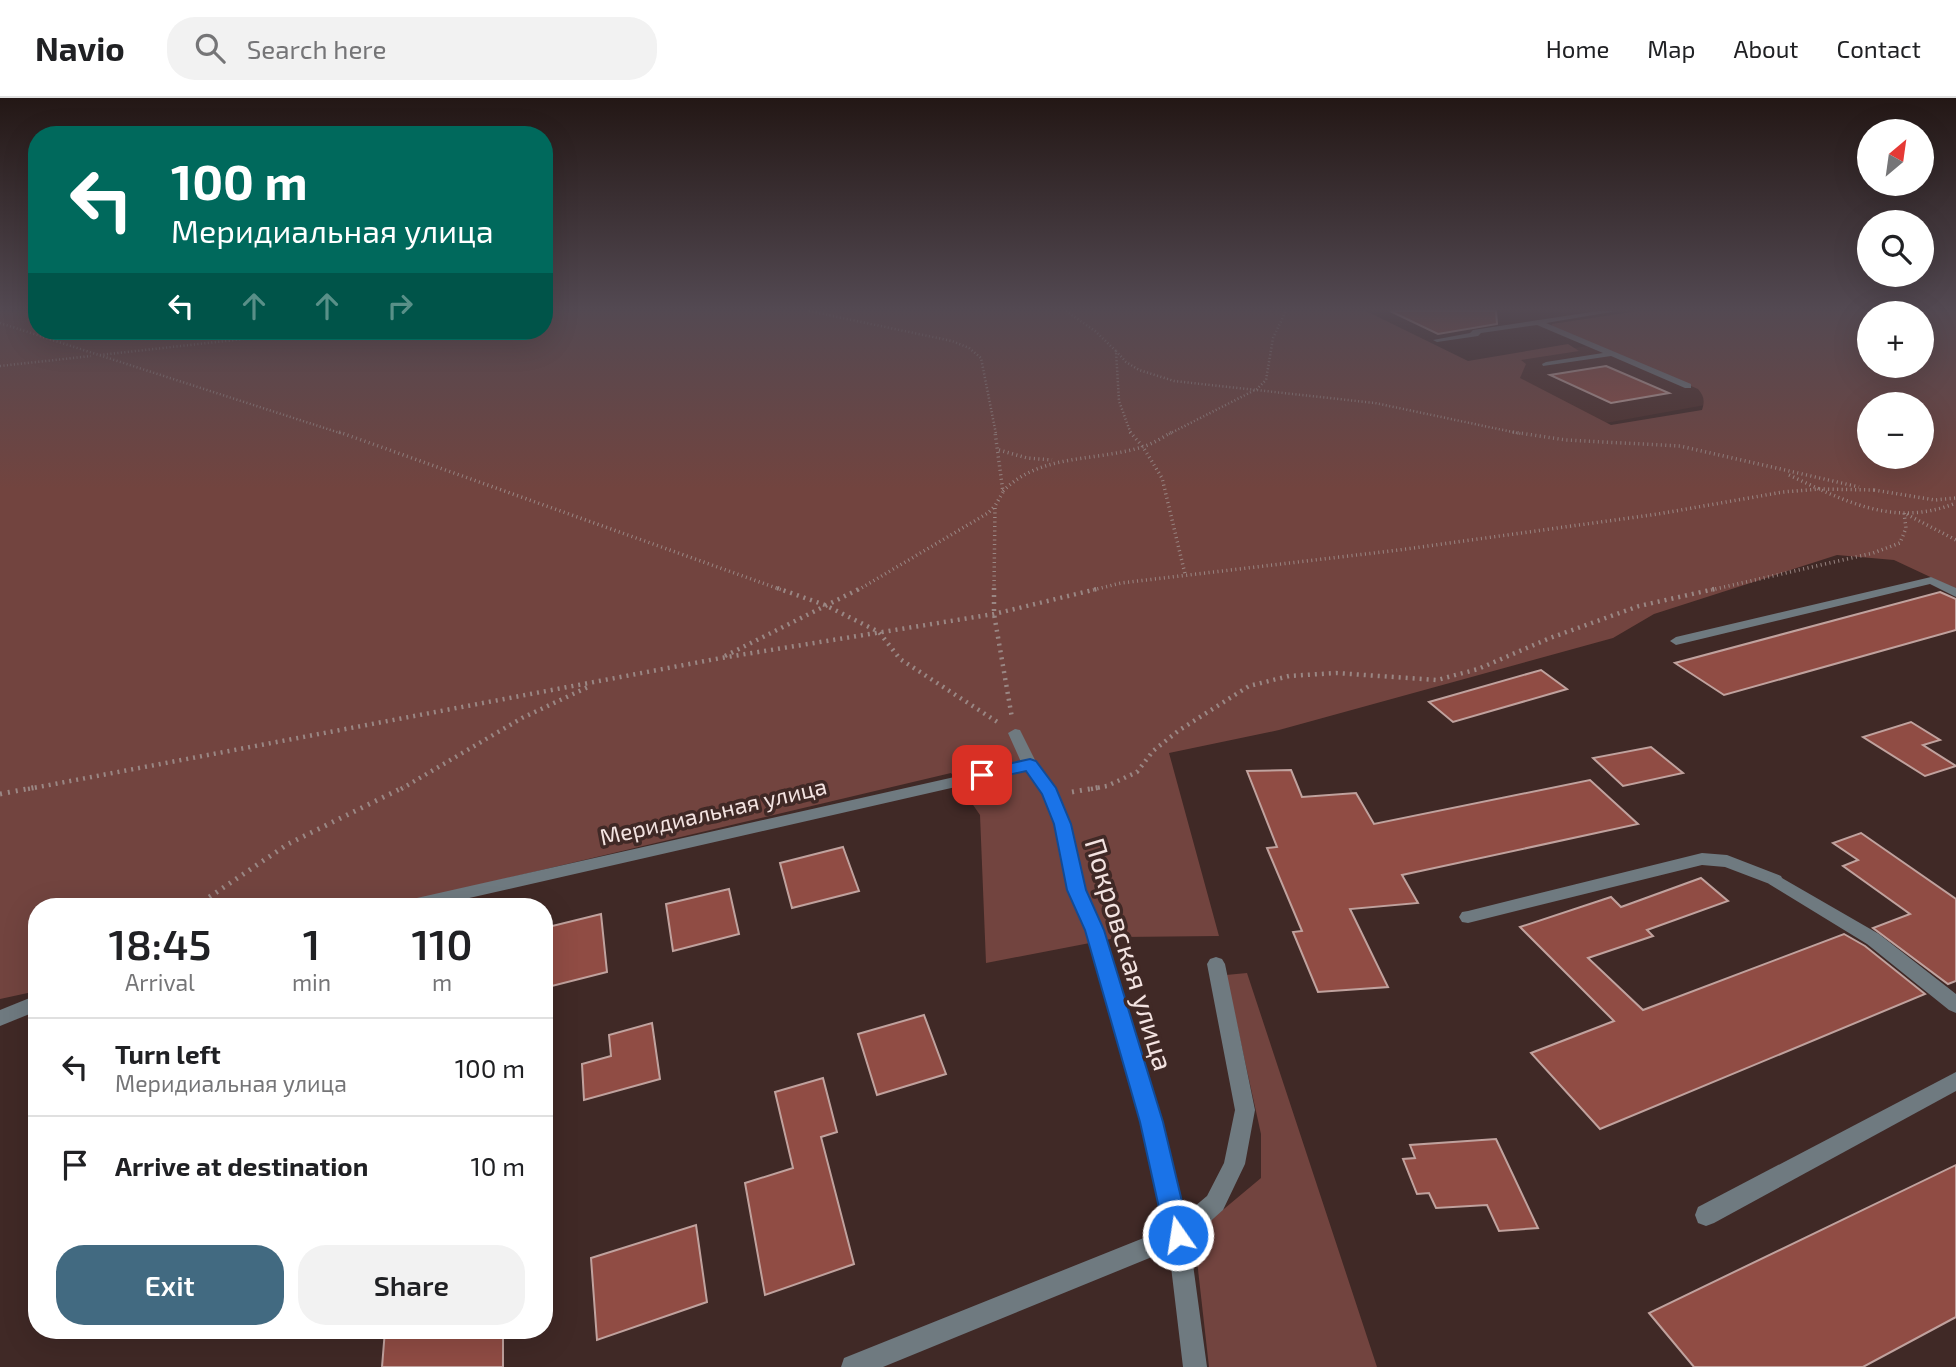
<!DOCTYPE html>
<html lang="en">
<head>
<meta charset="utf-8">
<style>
  body { margin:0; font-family:"Exo 2",sans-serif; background:#f2f2f2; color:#202124; height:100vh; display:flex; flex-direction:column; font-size:26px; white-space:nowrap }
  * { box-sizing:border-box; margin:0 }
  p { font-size:23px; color:#757577 }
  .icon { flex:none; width:38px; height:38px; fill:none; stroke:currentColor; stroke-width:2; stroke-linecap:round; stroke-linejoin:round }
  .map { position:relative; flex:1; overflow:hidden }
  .sheet { position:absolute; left:28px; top:800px; width:525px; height:441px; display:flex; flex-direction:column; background:#fff; border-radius:28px; box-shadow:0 7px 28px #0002 }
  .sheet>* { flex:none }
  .banner { position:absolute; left:28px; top:28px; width:525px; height:214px; border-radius:28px; box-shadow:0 7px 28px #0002; background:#00695c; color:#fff; overflow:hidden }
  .needle { width:46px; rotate:29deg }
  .tools { position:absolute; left:1857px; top:21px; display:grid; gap:14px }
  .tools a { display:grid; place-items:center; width:77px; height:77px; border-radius:50%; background:#fff; box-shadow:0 7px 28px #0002; font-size:35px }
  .pin { position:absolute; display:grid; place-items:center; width:60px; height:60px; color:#fff; margin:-30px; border-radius:14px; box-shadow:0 4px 10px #0006 }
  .me { position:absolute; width:77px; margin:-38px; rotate:347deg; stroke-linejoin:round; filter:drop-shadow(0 0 5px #0008) }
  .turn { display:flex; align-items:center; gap:24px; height:147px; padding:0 28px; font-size:32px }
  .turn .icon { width:91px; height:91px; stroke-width:2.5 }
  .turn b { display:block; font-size:49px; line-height:60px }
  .lanes { display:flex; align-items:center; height:66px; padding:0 28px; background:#0003; justify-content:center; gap:35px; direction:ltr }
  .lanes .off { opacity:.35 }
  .eta { display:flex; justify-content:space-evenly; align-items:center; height:119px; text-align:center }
  .eta b { font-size:42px; font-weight:600; line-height:49px }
  .primary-button { display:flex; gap:14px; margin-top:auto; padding:14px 28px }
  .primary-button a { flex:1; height:80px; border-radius:28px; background:#426a81; color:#fff; font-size:28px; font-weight:600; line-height:80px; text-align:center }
  .primary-button a+a { background:#f2f2f2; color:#202124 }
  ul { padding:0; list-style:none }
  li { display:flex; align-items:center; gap:21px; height:98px; padding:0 28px; border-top:2px solid #e0e0e0 }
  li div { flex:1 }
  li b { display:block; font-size:26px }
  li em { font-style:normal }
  header { display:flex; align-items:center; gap:42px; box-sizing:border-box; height:98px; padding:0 35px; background:#fff; border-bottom:2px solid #e0e0e0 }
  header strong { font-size:33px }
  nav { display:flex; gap:38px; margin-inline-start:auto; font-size:24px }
  .search { width:490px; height:63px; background:#f2f2f2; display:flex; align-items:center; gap:18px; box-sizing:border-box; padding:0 24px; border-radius:28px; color:#757577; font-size:26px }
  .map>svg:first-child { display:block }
</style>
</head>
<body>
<header>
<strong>Navio</strong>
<div class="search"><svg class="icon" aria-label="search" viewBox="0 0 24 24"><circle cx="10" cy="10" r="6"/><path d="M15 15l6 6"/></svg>Search here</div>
<nav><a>Home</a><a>Map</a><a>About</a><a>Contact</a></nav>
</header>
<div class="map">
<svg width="1956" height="1269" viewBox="0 0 1956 1269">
  <rect width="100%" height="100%" fill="#402926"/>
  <path fill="#4d2f2b" d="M1620,243L1755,298L1589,328L1464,267Z"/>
  <g fill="#72443f" fill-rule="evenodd">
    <path d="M0,213H37V233H544V213H1366L1468,263L1568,246L1579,253L1521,262L1526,266L1520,280L1611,327L1702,312C1705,303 1704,298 1698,291L1552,229V226L1638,213H1956V491L1894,462L1837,457L1654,516L1613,540L1279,632L1169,655L1219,838L1121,839L986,865L980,717L951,675L390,808H37V893L0,901ZM1869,215H1922V268H1869ZM1869,306H1922V359H1869Z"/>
    <path d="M1247,875L1377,1269H1209L1194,1136L1261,1080V1036L1226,877Z"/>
  </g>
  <g fill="#904c44" stroke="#c0a29e" stroke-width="2">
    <path d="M1390,213H1496L1497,226L1438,236Z"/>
    <path d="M1606,268L1669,295L1611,305L1550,277Z"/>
    <path d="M1940,494L1956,501V532L1724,597L1675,565Z"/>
    <path d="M1541,572L1567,591L1453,624L1429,604Z"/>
    <path d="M1911,624L1940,642L1923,647L1956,668L1925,678L1863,639Z"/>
    <path d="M1651,649L1683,675L1623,688L1593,660Z"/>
    <path d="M1291,672L1302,699L1356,695L1374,726L1590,682L1638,726L1402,777L1418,805L1350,811L1388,889L1318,894L1293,834L1302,833L1267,750L1277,749L1247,673Z"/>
    <path d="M1861,735L1956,801V883L1948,886L1873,830L1910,816L1843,768L1858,762L1833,745Z"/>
    <path d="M843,749L859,793L792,810L780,765Z"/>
    <path d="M1701,780L1728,803L1647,832L1653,838L1588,860L1643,912L1844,836L1865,848L1925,896L1600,1031L1531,955L1614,923L1520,829L1611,799L1621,809Z"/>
    <path d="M729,791L739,836L673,853L666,806Z"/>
    <path d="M601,816L607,874L544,890V830Z"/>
    <path d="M924,917L946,976L877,997L858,936Z"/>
    <path d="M652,925L660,981L584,1002L582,966L611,958L609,937Z"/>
    <path d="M823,980L837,1034L821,1039L854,1166L765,1197L745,1085L793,1070L775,994Z"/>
    <path d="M1496,1041L1538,1130L1499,1133L1487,1107L1436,1110L1429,1095L1417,1096L1403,1061L1415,1060L1410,1047Z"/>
    <path d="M1956,1067V1219L1863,1269H1694L1649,1215Z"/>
    <path d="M696,1127L707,1204L597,1242L591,1160Z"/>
    <path d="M385,1232H503V1269H382Z"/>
  </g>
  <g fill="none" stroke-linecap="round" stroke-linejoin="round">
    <g stroke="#9a8784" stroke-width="2.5" stroke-dasharray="1 2.5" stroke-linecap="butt">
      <path d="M809,213L952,243L969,250L981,260L996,336"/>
      <path d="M1066,213L1095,233L1116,253L1119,303L1131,336"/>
      <path d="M0,225L343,336"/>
      <path d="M1116,253L1126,264L1139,272L1174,283L1375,305L1522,336"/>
      <path d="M100,257L315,233"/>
      <path d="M0,268L91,258"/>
      <path d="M1169,336L1257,291L1266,282L1273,240L1286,213"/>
    </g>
    <g stroke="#9a8784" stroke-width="3.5" stroke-dasharray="1 3.5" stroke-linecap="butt">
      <path d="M339,334L782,492"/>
      <path d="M1130,334L1143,349L1162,380L1185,476"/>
      <path d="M1513,334L1566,342L1680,348L1859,389"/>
      <path d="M999,352L1027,360L1052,362"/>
      <path d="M1789,377C1845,403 1894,430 1956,405"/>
      <path d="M1874,392L1935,402L1956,400"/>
      <path d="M1003,393C1041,355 1094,364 1142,349C1153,346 1163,339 1172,334"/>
      <path d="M858,492L988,415L995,408"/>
      <path d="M994,492L995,408L1003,394L995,334"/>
      <path d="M1093,492L1121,485L1399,452L1658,416L1783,394L1820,391L1874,392"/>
      <path d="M1711,492L1873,455L1900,445L1906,430L1904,415L1956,442"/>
    </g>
    <g stroke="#9a8784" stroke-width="4.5" stroke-dasharray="2 5" stroke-linecap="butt">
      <path d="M777,490L825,507L879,534L900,561L999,625"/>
      <path d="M994,490V516L1012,620"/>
      <path d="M725,558L861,490"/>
      <path d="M28,691L721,560L994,516L1101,490"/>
      <path d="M401,691L522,620L588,589"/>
      <path d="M1091,691L1107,688L1137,674L1153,653L1178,633L1249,588L1289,578L1336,575L1437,582L1478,571L1550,540L1639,508L1719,490"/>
    </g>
    <g stroke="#9a8784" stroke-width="5" stroke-dasharray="2 6" stroke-linecap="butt">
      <path d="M1072,694L1101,689"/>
      <path d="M0,696L37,689"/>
      <path d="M196,808L288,746L404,689"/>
    </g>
    <g fill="#6f7a80" fill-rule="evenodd">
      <path d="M1598,213H1617L1546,225L1691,286V290H1685L1611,258L1543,268L1542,266L1546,264L1603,255L1537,227L1481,235L1478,238L1437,244L1433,242L1470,235L1473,232Z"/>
      <path d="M1931,479L1956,490V499L1930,486L1676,547L1670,543L1676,539Z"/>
      <path d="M1702,755L1727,757L1781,778L1783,782L1781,786L1775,788L1725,769L1702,767L1468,825L1462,824L1459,819L1462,814L1468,813Z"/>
      <path d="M1216,859L1222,861L1225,866L1255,1012L1245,1066L1223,1112L1186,1145L1178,1148L1170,1145L1167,1137L1170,1129L1207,1098L1224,1065L1235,1012L1207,866L1210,861Z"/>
      <path d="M1956,974V993L1714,1125L1706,1128L1698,1125L1695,1117L1698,1109Z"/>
    </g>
    <g fill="#6f7a80" fill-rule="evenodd">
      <path d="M1015,631L1020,632L1037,666L1057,694L1071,726L1084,792L1104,832L1162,1024L1189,1137L1207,1269H1183L1169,1152L883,1269H841L844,1260L1166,1131L1142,1024L1086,832L1068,792L1055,726L1043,695L1026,673L434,808H400L402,804L408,802L1021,664L1008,635Z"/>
      <path d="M1775,776L1879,836L1956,896V915L1949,912L1867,846L1769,786L1767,782L1769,778Z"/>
      <path d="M37,897V913L0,928V912Z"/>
    </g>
  </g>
  <linearGradient id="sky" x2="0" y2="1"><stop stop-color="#231715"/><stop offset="0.54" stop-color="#534952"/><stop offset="1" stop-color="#534952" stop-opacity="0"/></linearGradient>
  <rect width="1956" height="391" fill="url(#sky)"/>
  <path fill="#1a73e8" stroke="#114b97" stroke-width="2" d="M1030,661L1036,663L1056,690L1071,726L1086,792L1104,832L1163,1024L1190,1137L1187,1146L1178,1150L1169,1146L1165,1137L1140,1024L1085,832L1067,792L1054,726L1042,696L1026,673L982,683L974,677L976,673Z"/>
  <g text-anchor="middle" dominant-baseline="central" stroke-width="7" stroke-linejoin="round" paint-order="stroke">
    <g font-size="23" fill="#f3e3e1" stroke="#402926">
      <text transform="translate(713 713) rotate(-13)">Меридиальная улица</text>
    </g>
    <g font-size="28" fill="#f3e3e1" stroke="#402926">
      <text transform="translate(1130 856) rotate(73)">Покровская улица</text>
    </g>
  </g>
</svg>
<div class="tools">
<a><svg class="needle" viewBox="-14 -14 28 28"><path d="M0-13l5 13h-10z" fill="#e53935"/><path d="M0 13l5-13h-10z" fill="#757577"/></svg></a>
<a><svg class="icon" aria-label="search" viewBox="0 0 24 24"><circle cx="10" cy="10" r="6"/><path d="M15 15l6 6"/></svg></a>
<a>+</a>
<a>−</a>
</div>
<div class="pin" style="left:982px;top:677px;background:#d93025"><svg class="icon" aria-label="arrive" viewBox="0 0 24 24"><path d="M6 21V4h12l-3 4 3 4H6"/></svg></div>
<svg class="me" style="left:1178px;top:1137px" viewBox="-20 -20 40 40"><circle r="17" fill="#1a73e8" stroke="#fff" stroke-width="3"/><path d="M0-11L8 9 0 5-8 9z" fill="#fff"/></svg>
<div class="banner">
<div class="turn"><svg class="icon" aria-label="left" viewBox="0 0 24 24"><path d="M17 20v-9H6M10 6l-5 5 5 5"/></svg><div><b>100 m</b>Меридиальная улица</div></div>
<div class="lanes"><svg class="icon" aria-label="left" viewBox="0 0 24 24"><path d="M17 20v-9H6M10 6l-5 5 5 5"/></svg><svg class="icon off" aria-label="ahead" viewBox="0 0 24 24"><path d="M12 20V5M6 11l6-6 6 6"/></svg><svg class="icon off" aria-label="ahead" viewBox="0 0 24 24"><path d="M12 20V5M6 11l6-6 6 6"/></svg><svg class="icon off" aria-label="right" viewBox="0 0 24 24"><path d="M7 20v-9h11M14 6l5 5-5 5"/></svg></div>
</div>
<section class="sheet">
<div class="eta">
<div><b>18:45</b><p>Arrival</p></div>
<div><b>1</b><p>min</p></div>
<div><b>110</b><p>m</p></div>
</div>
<ul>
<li><svg class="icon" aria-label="left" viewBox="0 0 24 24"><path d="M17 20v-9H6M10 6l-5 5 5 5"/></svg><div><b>Turn left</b><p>Меридиальная улица</p></div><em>100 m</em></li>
<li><svg class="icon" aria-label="arrive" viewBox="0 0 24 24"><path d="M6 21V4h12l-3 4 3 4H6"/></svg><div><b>Arrive at destination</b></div><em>10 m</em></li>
</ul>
<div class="primary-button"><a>Exit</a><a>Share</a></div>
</section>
</div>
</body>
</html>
